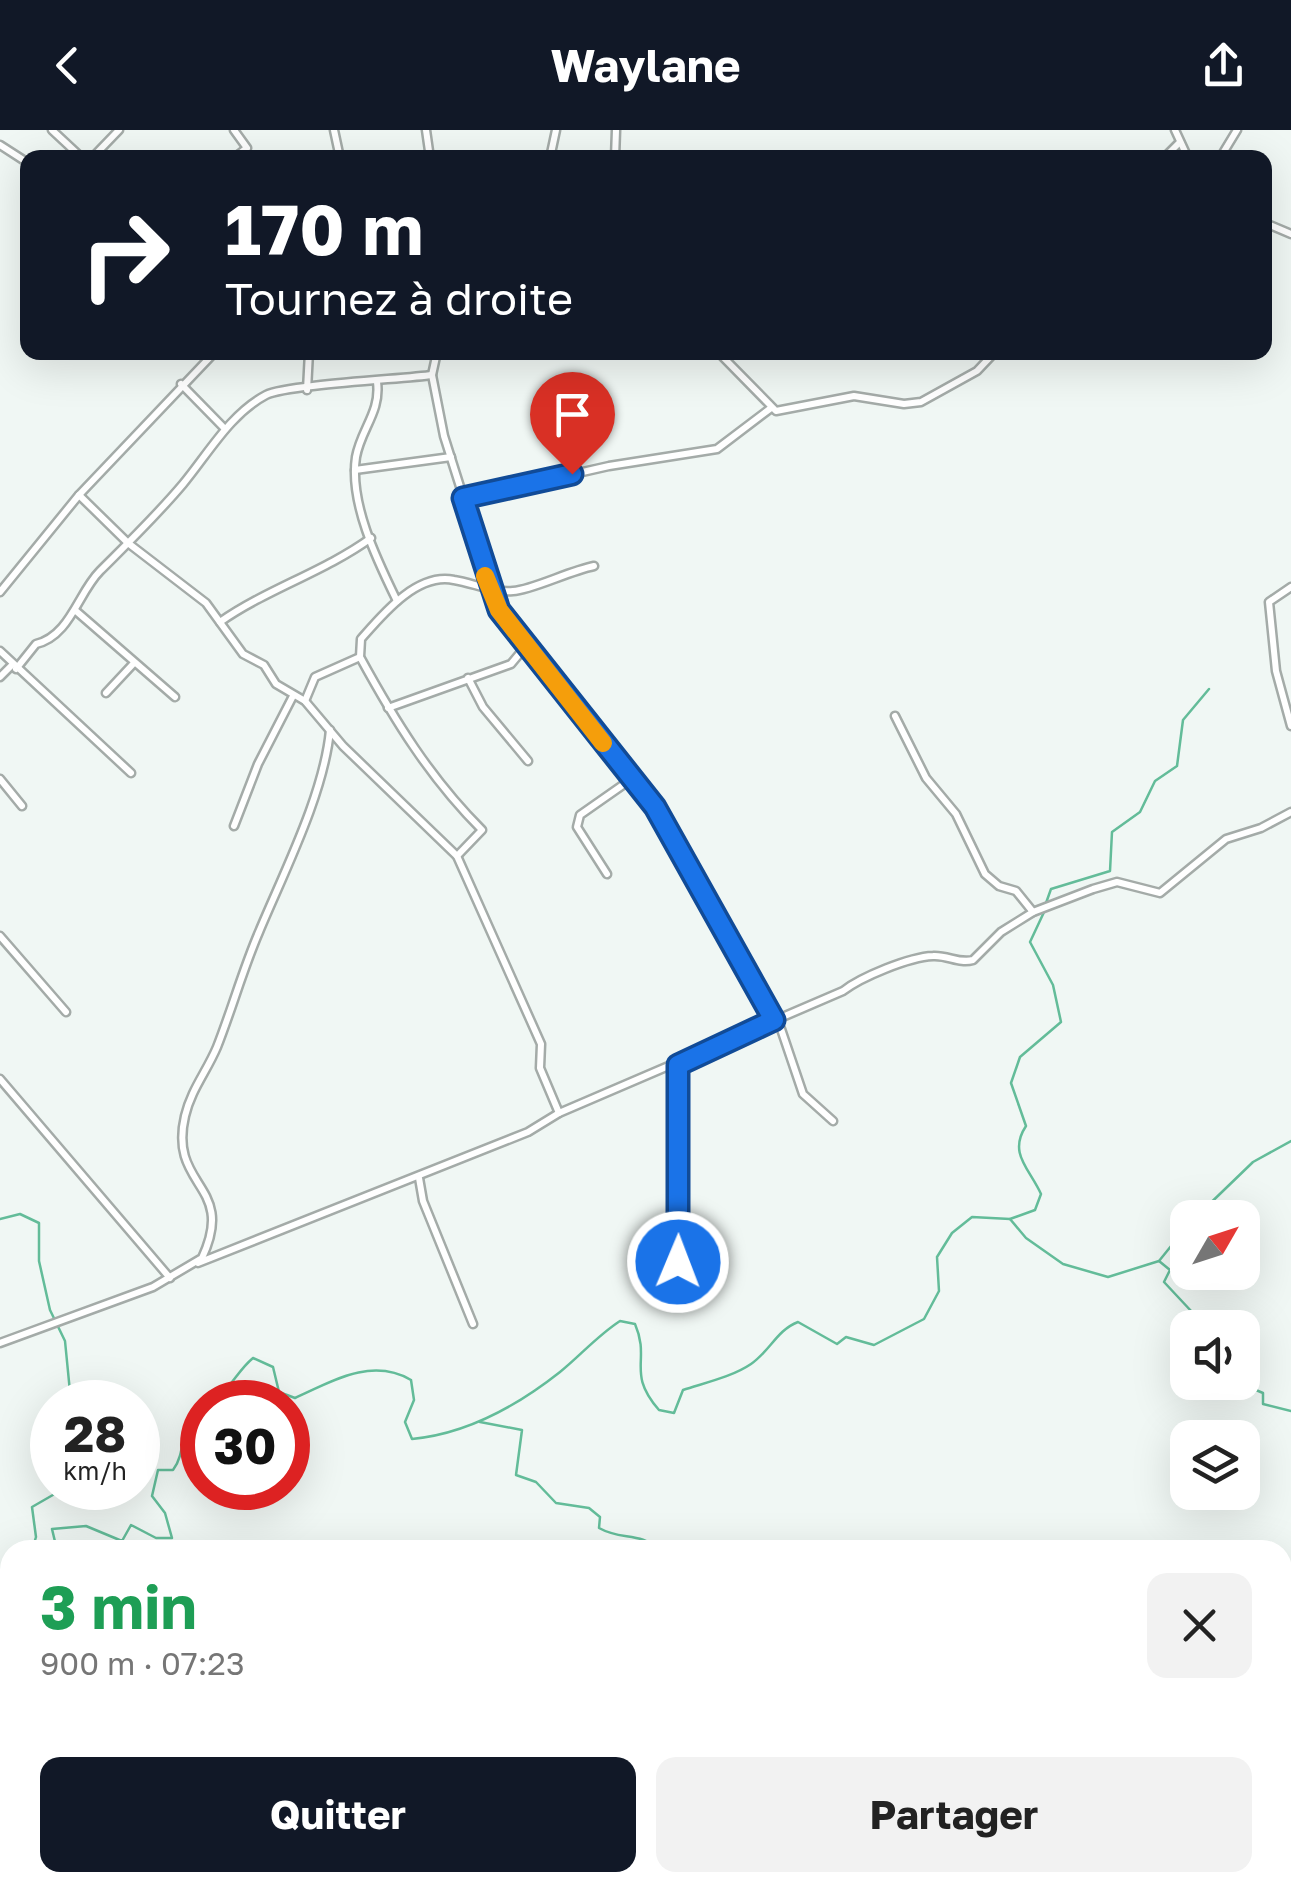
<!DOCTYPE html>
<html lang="fr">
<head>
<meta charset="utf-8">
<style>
  body { margin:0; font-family:"Golos Text",sans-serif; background:#f2f2f2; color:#222; height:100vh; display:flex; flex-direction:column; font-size:38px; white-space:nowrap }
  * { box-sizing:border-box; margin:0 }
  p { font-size:32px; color:#767676 }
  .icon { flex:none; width:55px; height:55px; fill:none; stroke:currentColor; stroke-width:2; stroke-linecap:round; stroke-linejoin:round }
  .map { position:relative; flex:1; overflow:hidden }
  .side { position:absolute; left:0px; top:1410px; width:1292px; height:352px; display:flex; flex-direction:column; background:#fff; border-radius:30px 30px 0 0; box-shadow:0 10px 40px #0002 }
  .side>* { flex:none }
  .banner { position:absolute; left:20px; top:20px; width:1252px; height:210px; border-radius:20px; box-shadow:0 10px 40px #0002; background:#111827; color:#fff; overflow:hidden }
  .needle { width:65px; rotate:51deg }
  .controls { position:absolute; left:1170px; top:1070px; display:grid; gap:20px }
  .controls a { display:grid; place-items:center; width:90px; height:90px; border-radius:20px; background:#fff; box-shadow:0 10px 40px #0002; font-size:50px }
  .speed { position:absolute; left:30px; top:1250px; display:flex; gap:20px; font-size:50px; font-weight:700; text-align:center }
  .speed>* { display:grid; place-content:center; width:130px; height:130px; border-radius:50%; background:#fff; box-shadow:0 10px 40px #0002; line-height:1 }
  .speed small { font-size:25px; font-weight:400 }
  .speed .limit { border:15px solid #d22; background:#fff; color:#111 }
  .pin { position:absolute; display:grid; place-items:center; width:85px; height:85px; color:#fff; margin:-102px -42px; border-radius:50% 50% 50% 0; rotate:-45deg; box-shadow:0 0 10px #0007 }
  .pin .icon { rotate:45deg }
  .me { position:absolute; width:110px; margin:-55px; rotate:1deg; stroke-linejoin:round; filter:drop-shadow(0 0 8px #0008) }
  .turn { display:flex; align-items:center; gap:35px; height:210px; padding:0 40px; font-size:45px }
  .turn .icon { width:130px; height:130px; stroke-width:2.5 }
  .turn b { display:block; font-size:70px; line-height:85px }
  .round { display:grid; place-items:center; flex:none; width:105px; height:105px; border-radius:20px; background:#f2f2f2 }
  .headline { display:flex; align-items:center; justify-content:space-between; height:170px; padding:0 40px }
  h1 { font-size:60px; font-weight:700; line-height:75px; color:#1e9e55 }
  .cta { display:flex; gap:20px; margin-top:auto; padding:20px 40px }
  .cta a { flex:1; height:115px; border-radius:20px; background:#111827; color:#fff; font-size:40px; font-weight:700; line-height:115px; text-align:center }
  .cta a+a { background:#f2f2f2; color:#222 }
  header { display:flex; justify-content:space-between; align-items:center; height:130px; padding:0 40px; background:#111827; color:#fff; font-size:45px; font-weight:700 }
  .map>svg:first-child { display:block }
</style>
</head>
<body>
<header><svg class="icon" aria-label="back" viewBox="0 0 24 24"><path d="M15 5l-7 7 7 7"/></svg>Waylane<svg class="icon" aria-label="share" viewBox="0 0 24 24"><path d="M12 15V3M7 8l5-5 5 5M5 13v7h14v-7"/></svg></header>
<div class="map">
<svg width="1291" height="1761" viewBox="0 0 1291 1761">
  <rect width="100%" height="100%" fill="#f0f7f4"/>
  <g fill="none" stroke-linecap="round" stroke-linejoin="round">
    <g stroke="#63bc99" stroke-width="2.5">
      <path d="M1046,773L1051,759L1110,741L1112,702L1140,682L1155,651L1177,636L1183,590L1209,559"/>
      <path d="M1195,1088L1253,1032L1291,1011"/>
      <path d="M0,1089L20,1084L39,1093V1131L50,1180L65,1211L71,1272"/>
      <path d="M1010,1089L1035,1080L1041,1064C1029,1038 1008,1023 1026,996L1011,953L1020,927L1061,892L1053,855L1030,812L1045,780"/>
      <path d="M1159,1131L1170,1140L1164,1152L1207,1198"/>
      <path d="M1237,1252L1263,1263V1274L1291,1281"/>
      <path d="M209,1272C231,1261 235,1243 253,1228L273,1237L279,1262L295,1268C332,1251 372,1227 411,1250L414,1270L405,1292L412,1309C466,1304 517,1276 560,1242C581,1225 597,1206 620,1191L635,1194C651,1231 626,1242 659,1280L674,1283L683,1260C704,1253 732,1247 751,1234C770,1221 777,1200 798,1192L837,1214L846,1207L874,1215L924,1189L939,1161L937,1127L952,1103L972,1087L1010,1089L1026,1108L1063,1134L1108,1147L1159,1131L1188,1095"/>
      <path d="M480,1292L522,1300L516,1345L536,1352L556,1373L589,1378L600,1387L599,1398C622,1411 639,1401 660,1420"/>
      <path d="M32,1420L36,1407L32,1377L65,1358"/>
      <path d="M57,1420L52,1399L86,1396L122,1411L131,1395L156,1408H172L165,1383L152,1366L158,1340H173C189,1319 176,1290 202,1276"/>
      <path d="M0,1483L10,1482"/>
    </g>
    <g stroke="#a4aba8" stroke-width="11">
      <g id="street">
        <path d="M52,0L82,28"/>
        <path d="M334,0L340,28"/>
        <path d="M426,0L430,28"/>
        <path d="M1175,0L1188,28"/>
        <path d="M0,15L28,33"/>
        <path d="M92,28L119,0"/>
        <path d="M234,28L247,18L234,0"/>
        <path d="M550,28L556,0"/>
        <path d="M615,28L616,0"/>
        <path d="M1164,28L1180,12"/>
        <path d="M1220,28L1237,0"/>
        <path d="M1265,93L1291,104"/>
        <path d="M437,222L432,245L444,306L499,480L655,677L781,899L803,964L833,991"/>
        <path d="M718,222L776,281L854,266L904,274L921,272L977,241L995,222"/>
        <path d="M377,252C381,282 361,299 356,327C349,373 377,430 397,471"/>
        <path d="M181,254L225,299"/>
        <path d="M307,260L309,222"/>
        <path d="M355,340L451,327"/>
        <path d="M79,365L128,413L206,473L243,524L264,535L276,554L305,571L343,616L457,726L541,914L540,938L559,983"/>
        <path d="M463,369L609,336L717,319L771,278"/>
        <path d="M1291,457L1269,472L1276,541L1291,596"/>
        <path d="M0,462L79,365L215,222"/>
        <path d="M76,481L175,567"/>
        <path d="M220,492C267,459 324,442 371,408"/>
        <path d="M0,521L131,643"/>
        <path d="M16,539L36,514C70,506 78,463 100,441C128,413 157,385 183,354C208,324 230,284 266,265C286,255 401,249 432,245"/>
        <path d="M0,547L12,535"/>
        <path d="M468,548L483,577L528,631"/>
        <path d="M106,563L134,533"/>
        <path d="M305,571L315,547L360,527"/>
        <path d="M388,578L511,534L526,516"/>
        <path d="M895,586L926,648L956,684L985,744L999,756L1016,761L1033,782"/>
        <path d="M0,649L22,676"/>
        <path d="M234,696L258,634L293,566"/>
        <path d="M457,726L482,700C430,648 395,591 360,527L361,509C382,485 417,442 454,450C473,453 494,463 513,461C532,460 569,441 594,436"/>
        <path d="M607,744L577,697L580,685L630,650"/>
        <path d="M0,806L66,882"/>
        <path d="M678,935V1132"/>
        <path d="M0,949L170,1148"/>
        <path d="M419,1048L423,1071L473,1194"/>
        <path d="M198,1133L528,1002L559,983L843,861C861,847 909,827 933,826C948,825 959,834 973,830L1001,802L1033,782L1093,759L1117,752L1160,763L1226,709L1261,698L1291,682"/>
        <path d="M0,1213L153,1157L202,1128C237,1054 168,1058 185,986C191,960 207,941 217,917C232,879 243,839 259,802C284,742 324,664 330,600"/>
      </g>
    </g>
    <use href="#street" stroke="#fff" stroke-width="6"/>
  </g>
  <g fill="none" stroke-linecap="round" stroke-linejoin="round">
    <g stroke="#114b97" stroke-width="25">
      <path id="route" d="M572,344L463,368L499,480L655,677L774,890L678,935V1132"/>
    </g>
    <use href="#route" stroke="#1a73e8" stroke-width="18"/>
    <path stroke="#f59e0b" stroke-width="18" d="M485,446L499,480L603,613"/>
  </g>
</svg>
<div class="controls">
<a><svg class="needle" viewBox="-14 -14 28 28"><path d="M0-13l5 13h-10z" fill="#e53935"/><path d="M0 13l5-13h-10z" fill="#767676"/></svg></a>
<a><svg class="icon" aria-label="sound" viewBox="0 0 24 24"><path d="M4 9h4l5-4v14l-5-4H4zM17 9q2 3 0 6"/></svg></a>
<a><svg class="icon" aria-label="layers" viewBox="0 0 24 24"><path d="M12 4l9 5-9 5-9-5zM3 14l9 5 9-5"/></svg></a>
</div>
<div class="speed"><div>28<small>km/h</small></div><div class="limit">30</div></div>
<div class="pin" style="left:572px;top:344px;background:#d93025"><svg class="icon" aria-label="arrive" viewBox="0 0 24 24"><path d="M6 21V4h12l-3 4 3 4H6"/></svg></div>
<svg class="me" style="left:678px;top:1132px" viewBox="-20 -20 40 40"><circle r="17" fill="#1a73e8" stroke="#fff" stroke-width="3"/><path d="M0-11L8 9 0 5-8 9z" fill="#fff"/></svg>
<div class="banner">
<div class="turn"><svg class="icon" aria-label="right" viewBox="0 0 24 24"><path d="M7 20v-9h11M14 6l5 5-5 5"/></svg><div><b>170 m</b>Tournez à droite</div></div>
</div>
<section class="side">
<div class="headline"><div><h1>3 min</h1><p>900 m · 07:23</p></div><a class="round"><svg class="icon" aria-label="close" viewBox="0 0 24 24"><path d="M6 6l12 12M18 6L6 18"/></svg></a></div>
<div class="cta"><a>Quitter</a><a>Partager</a></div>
</section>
</div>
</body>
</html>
